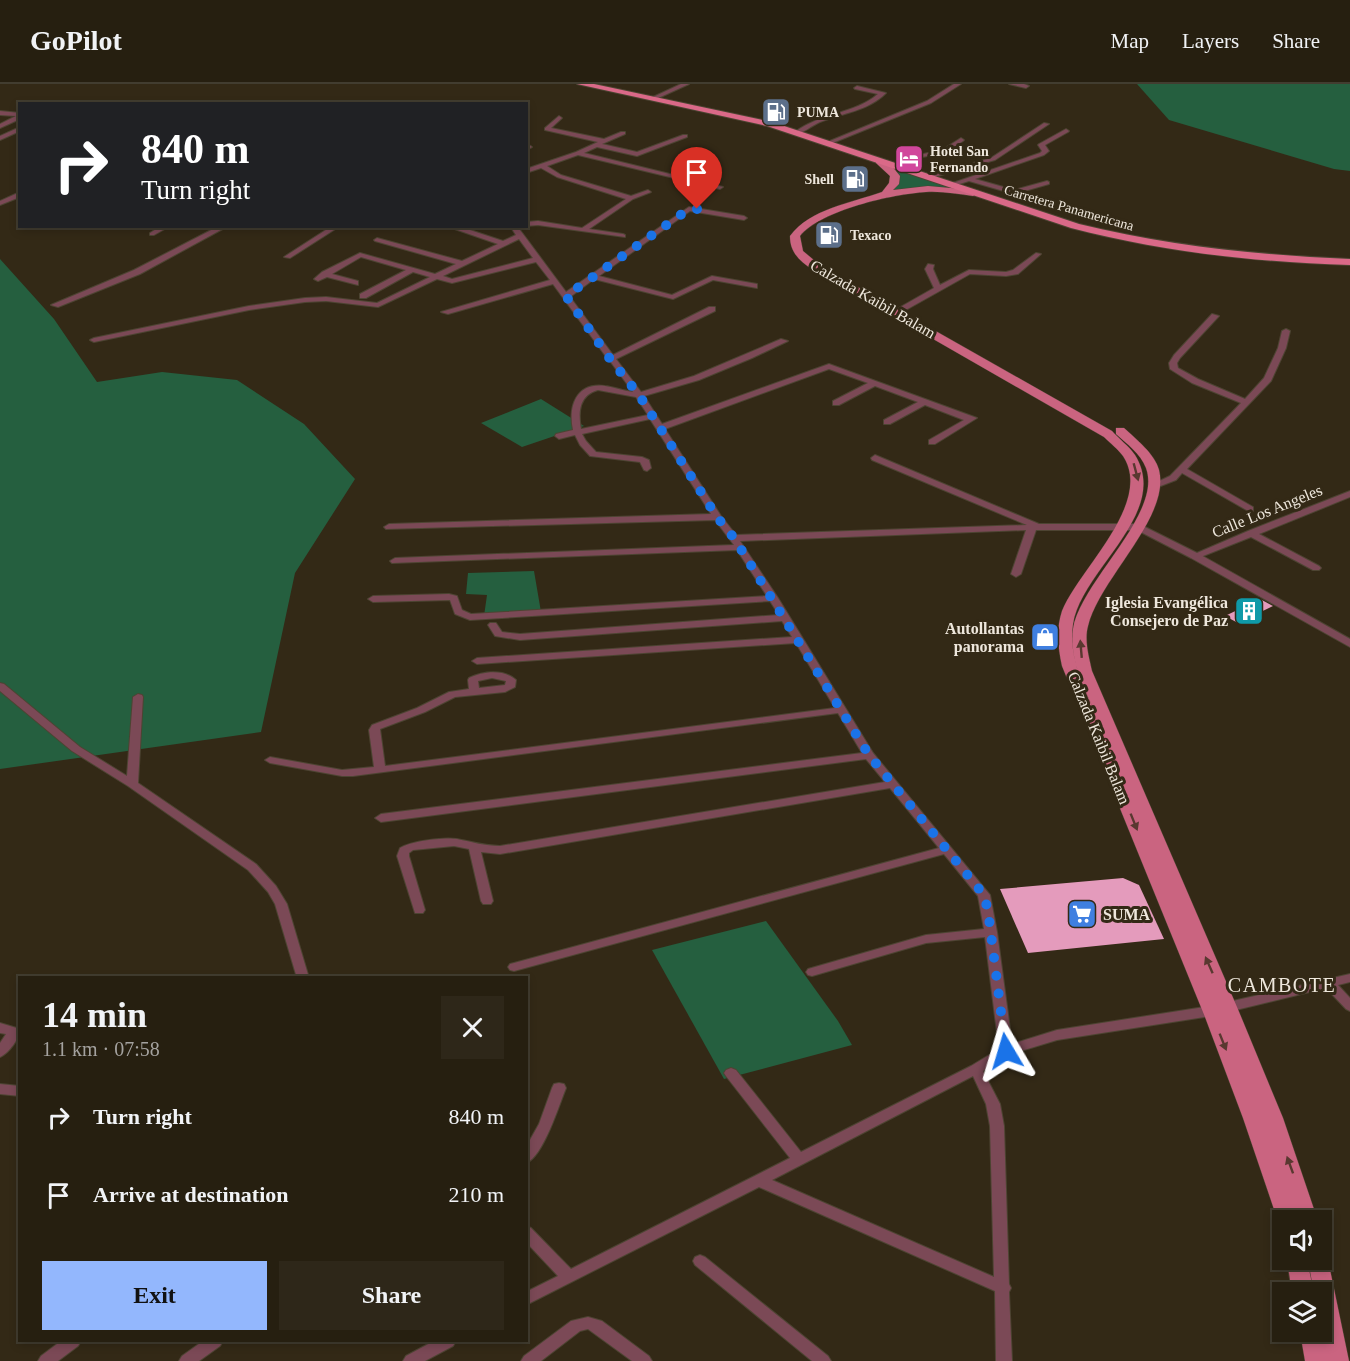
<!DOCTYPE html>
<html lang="en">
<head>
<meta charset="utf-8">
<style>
  body { margin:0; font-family:"Times New Roman",serif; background:#2e2719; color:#f1f3f6; height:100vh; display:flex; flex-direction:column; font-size:22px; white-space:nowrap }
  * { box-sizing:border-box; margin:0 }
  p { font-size:20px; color:#a4a29f }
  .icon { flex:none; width:33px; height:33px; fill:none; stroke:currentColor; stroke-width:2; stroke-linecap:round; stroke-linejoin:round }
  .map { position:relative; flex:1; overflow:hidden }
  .drawer { position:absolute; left:18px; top:892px; width:510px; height:366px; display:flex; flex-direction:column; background:#261f10; border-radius:0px; box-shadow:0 3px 9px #0003,0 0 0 2px #423d30 }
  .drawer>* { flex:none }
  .guide { position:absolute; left:18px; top:18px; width:510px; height:126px; border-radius:0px; box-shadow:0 3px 9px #0003,0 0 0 2px #423d30; background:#202124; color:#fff; overflow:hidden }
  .buttons { position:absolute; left:1272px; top:1126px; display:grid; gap:12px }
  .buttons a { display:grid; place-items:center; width:60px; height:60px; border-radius:0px; background:#261f10; box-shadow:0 3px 9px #0003,0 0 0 2px #423d30; font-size:30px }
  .pin { position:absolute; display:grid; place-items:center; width:51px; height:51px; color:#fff; margin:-62px -26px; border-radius:50% 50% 50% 0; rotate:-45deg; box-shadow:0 0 6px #0007 }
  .pin .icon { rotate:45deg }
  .me { position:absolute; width:66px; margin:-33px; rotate:353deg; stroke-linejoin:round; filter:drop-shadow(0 0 4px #0008) }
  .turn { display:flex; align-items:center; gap:21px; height:126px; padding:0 24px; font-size:27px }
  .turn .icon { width:78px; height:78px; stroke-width:2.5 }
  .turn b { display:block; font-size:42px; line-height:51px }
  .round { display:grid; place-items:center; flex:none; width:63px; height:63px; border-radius:0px; background:#2e2719 }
  .summary { display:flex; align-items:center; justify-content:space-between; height:102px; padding:0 24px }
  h1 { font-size:36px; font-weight:700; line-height:45px }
  .cta { display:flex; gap:12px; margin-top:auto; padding:12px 24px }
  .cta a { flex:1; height:69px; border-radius:0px; background:#93b7fd; color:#111; font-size:24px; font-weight:700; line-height:69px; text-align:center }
  .cta a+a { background:#2e2719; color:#f1f3f6 }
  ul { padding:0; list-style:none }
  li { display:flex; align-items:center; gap:18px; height:78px; padding:0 24px }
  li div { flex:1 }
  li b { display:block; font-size:22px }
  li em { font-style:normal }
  header { display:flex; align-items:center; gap:36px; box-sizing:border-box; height:84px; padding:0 30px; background:#261f10; border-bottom:2px solid #423d30 }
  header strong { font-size:28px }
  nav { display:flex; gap:33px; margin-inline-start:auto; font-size:21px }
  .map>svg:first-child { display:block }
</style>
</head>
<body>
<header>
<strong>GoPilot</strong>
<nav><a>Map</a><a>Layers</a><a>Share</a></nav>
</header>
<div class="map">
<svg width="1350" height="1277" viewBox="0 0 1350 1277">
  <rect width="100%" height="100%" fill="#332916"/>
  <g fill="#255f3f">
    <path d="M1137,0H1350V87L1334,85L1169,36Z"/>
    <path d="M891,84L954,104H922L887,109L896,100Z"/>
    <path d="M0,175L54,235L97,298L162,288L237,296L304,340L355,395L295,489L261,648L0,685Z"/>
    <path d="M541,315L584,342L522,363L481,339Z"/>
    <path d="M534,487L541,528L484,532L487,511L466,510L468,489Z"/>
    <path d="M766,837L838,937L852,961L724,995L652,866Z"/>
  </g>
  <g fill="#e49bbc">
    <path d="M1260,515L1273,522L1238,539L1225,532Z"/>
    <path d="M1123,794L1139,801L1164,855L1028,869L1000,805Z"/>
  </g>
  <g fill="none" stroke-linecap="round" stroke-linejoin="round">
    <g stroke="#4d4432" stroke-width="2">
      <g id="minor">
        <path d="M681,0H689L656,15L651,14Z"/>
        <path d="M954,0H961L931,19L830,60L825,59L927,17Z"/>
        <path d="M1009,0H1024L1029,2L1026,4Z"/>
        <path d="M857,2L886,9C868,27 843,29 820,38C812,41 803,50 795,50V48C820,29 855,30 878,10L855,5L854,4Z"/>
        <path d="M495,17L498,20H491Z"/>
        <path d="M0,27L20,29V35L0,44V40L16,32L0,31Z"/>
        <path d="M559,32L562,34L551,44L604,55L621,48H625V50L602,60L637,68L683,51H687V53L637,72L597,63L584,69L723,103L720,105L578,71L547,82L561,91L631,112L648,106L651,108L633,115L589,145L623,150L625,151V153L538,141L526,142V138L538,137L582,144L626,115L557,93L541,84L526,89V85L576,68L598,58L545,46V44Z"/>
        <path d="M1044,39L1049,40L995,76L927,95L924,93L991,74Z"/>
        <path d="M20,43V47L0,56V52Z"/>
        <path d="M1066,45L1069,47L1068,48L1045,61L1049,67L1044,71L975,95L1014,106L1047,97L1049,98V100L1014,110L969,97L950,103L947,101L1040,69L1042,67L1038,61L1039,60Z"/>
        <path d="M961,54L964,56L963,57L946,68L918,74L893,84L890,82L914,72L942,66Z"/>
        <path d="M526,62L529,61L532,63L526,66Z"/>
        <path d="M20,108V113L0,121V117Z"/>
        <path d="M689,123L744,132L747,134L744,136L690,127L599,192L672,211L712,192L757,200V204L713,196L673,215L594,195L570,213L613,271L709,223H715V227L616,275L641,308L694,292L781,255L788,257L752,274L699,296L644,312L662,340L829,280L977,334L935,360H929V356L964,336L925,321L890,340H884V336L918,318L875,302L839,321H833V317L868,299L829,285L665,345L721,432L736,451L1027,441L872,376L871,374L875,371L1039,440H1139L1144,443L1139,446H1036L1021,490L1016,493L1011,490L1026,446L740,457L778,514L873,669L990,811L997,848L1012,960L1057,946L1211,922L1350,890V898L1338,901L1350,914V927L1346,925L1326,904L1211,932L1057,956L1011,970L983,987L1000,1020L1004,1042L1009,1200L1011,1204L1009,1208L1012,1277H996L995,1207L759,1103L526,1221V1208L558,1192L526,1158V1142L531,1144L571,1185L790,1074L726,992L724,989L726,986L731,984L736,986L801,1068L971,982L999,965L985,853L926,859L812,892L808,891L806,888L808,885L926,851L984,845L978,812L944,770L514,887L510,886L508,883L510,880L514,879L939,764L890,704L500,770L481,768L493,817L491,820H483L481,817L469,765L454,762L413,766L409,769V772L425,826L423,829H415L397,772L400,764C411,757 444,753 457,755C472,758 485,762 500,762L885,698L866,675L381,738L375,734L381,730L862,669L838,629L353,692H342L270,679L265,676L270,673L342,686L374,683L369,646L372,641L417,624L449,608L469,605L468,596L469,594C483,587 504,585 516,596L515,603L505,608L455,613L425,628L380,645L385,682L835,624L796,559L477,580L472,577L477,574L792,553L782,537L520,556L495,552L488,541L490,539H496L502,548L520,550L779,531L770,517L470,536L455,530L450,516L373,518L368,515L373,512L449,510L457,512L462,526L471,530L767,512L737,466L392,479L390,477L395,474L734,461L715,436L386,445L384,443L389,440L711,430L650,335L582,350L586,357L596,368L642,373L649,376L651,384L647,387L644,386L640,378L590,372L580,361L575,351L559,355L555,352L556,350L573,346C568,323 576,298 605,302C614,303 623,307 633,308L610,277H607V274L553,200L448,230L441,228L550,196L536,178L452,199L437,195L378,223L326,217L305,218L249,226L94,258L90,256L94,254L249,222L305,214L326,213L377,219L430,193L413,188L366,214H360V210L406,186L361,173L332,190L358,197V201L327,193L318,197L314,195L322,188L360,169L435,190L456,180L375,157L374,156L377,154L462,177L498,160L446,142H458L503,157L516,151L510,142H517L566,208ZM519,155L533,174L452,195L443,192ZM598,306L636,313L648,331L581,345C578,328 579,311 598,306ZM492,594L506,597L505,601L479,604L478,597ZM973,992L986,1020L990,1042L994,1193L772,1096Z"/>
        <path d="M161,142H170L154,151H150V149Z"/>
        <path d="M219,142H228L140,190L58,223L51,221L134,186Z"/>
        <path d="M332,142H340L290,174L284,173Z"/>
        <path d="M1036,169L1041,170L1018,190L1006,192L970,190L904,227L897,225L934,204L925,185L928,180L934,181L933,185L940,201L969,186L1006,188L1013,186Z"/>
        <path d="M1212,230L1219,232L1180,274L1177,279L1178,284L1198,295L1245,315L1264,294L1278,264L1282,247L1286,245L1290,247L1286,264L1271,297L1187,385L1253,423V427L1250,428L1182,389L1176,396L1158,403L1155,404L1151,401L1170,392L1241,319L1192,299L1170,285L1169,279L1174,271Z"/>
        <path d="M1350,407V413L1259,450L1319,482L1321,484L1319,486H1313L1251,453L1198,474H1192L1190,472L1248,447Z"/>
        <path d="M0,599L4,600L80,663L127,692L133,613L138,610L142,611L143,613L138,699L256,780L276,802L287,820L309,894H297L275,820L268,808L248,786L128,702L72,667L0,607Z"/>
        <path d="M0,939L20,945C20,954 9,969 0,973V959L6,950L0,949Z"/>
        <path d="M559,999L564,1000L566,1004C559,1021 543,1073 526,1079V1063L539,1040L552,1004L554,1000Z"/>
        <path d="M0,1000L20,1002V1012L0,1010Z"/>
        <path d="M700,1171L705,1173L828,1272L831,1277H812L695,1181L693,1177L695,1173Z"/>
        <path d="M588,1233L602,1237L649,1272L652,1277H632L588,1245L580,1247L541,1277H521L524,1272L571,1237Z"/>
        <path d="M61,1257H81L78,1262L58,1277H38L41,1272Z"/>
        <path d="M203,1257H223L220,1262L199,1277H179L182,1272Z"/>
        <path d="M434,1257H456L453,1262L425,1277H403L406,1272Z"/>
      </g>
    </g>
    <g stroke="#4d4432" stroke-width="2">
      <path id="tertiary" d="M1139,440L1199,470L1350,555V563L1191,474L1135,445L1134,443Z"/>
    </g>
    <g stroke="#4d4432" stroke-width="1">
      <g id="primary">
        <path d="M876,75C886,74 894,84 900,92L899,100L893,106L928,102L973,106L978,109L973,112C958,110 941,107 926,108C893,110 821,126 800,152L803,167L821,182L1112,347C1119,355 1129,362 1135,371C1171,429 1081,486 1073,540C1068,573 1084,604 1097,633C1085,605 1069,576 1073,545C1080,498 1163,430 1146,384C1141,370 1126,359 1116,350V344H1124C1136,355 1155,370 1159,386C1171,433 1099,495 1088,542C1084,556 1089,573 1092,587L1237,923L1283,1034L1318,1137H1282V1143L1278,1137L1243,1034L1205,933L1062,582C1058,564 1056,545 1062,527C1079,485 1154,419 1123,372C1118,365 1110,359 1104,353L813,186C800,177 790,169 790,152C810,125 851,119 882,108L889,99L890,92L876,79Z"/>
        <path d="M1322,1169L1325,1170L1328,1176L1349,1277H1327L1325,1267L1327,1277H1305L1300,1248H1322V1209H1314L1308,1176H1322Z"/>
        <path d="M1287,1176H1307L1314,1209H1292Z"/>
      </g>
    </g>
    <g stroke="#4d4432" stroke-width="2">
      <path id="trunk" d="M577,0H594L772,38L1079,140C1168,162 1258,171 1350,175V181C1255,178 1163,168 1071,144L767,42Z"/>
    </g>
    <use href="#minor" fill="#7b4956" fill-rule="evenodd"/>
    <use href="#tertiary" fill="#7b4956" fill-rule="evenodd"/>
    <use href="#primary" fill="#ca6480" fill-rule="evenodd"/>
    <use href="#trunk" fill="#da6988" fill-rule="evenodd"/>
  </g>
  <defs><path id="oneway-solid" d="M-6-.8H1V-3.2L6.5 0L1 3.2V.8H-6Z" transform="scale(1.5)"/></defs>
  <g fill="#593830">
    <use href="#oneway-solid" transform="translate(1136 388) rotate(75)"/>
    <use href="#oneway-solid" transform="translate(1081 565) rotate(-95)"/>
    <use href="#oneway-solid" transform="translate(1134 738) rotate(68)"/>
    <use href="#oneway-solid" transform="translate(1209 881) rotate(-114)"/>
    <use href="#oneway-solid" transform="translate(1223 958) rotate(68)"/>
    <use href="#oneway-solid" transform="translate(1290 1081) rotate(-110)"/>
  </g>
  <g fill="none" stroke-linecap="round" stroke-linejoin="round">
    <path stroke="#1a73e8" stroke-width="10" stroke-dasharray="0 18" d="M697,125H689L566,212L610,275L639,311L717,433L734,454L869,671L984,811L988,827L1006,967"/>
  </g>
  <defs>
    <g id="fuel-square" transform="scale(1.5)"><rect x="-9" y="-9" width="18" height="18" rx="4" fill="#5c6f8a" stroke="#332916"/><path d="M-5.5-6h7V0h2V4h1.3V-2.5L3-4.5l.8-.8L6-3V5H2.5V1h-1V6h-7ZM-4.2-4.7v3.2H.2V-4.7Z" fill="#fff"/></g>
    <g id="hotel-square" transform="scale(1.5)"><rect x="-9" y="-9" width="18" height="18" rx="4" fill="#d1479c" stroke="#332916"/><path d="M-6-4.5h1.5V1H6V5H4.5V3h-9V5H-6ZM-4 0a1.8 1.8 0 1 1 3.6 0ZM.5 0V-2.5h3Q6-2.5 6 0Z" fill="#fff"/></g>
    <g id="building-square" transform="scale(1.5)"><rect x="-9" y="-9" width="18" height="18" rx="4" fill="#0f9aa8" stroke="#332916"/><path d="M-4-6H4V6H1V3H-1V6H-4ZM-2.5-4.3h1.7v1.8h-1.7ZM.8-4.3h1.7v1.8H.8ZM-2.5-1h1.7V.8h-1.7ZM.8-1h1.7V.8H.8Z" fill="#fff"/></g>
    <g id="shop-square" transform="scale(1.5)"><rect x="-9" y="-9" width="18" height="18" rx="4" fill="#3f7fe0" stroke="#332916"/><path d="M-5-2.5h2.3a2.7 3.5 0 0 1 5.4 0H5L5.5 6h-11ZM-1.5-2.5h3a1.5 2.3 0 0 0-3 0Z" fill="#fff"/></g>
    <g id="supermarket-square" transform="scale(1.5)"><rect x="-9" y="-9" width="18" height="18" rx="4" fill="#3f7fe0" stroke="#332916"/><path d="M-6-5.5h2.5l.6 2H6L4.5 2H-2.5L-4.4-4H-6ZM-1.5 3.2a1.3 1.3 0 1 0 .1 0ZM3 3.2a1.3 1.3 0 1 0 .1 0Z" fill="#fff"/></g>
  </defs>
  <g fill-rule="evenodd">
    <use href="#fuel-square" x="776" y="28"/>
    <use href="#hotel-square" x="909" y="75"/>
    <use href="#fuel-square" x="855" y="95"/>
    <use href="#fuel-square" x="829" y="151"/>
    <use href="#building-square" x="1249" y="527"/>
    <use href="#shop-square" x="1045" y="553"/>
    <use href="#supermarket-square" x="1082" y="830"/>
  </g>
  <g text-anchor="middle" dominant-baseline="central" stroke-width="6" stroke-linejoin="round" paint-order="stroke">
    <g font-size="14" font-weight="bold" fill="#eee7dc" stroke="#332916" text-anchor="start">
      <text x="797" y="28">PUMA</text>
      <text x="930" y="67">Hotel San<tspan x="930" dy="16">Fernando</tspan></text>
      <text x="834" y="95" text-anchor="end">Shell</text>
      <text x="850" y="151">Texaco</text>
    </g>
    <g font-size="14" fill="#eee7dc" stroke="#332916">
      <text transform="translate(1069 124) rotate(16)">Carretera Panamericana</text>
    </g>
    <g font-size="16" fill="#eee7dc" stroke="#332916">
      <text transform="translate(873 215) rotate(30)">Calzada Kaibil Balam</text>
      <text transform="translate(1267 427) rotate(-22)">Calle Los Angeles</text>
      <text transform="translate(1099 654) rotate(68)">Calzada Kaibil Balam</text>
    </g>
    <g font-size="16" font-weight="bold" fill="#eee7dc" stroke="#332916" text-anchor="end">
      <text x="1228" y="518">Iglesia Evangélica<tspan x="1228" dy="18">Consejero de Paz</tspan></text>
      <text x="1024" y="544">Autollantas<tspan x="1024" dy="18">panorama</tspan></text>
      <text x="1103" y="830" text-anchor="start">SUMA</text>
    </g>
    <g font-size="20" letter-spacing="1.5" fill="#eee7dc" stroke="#332916">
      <text x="1282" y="901">CAMBOTE</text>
    </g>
  </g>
</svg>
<div class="buttons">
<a><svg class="icon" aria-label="sound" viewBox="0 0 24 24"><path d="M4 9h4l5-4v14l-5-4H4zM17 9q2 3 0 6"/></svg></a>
<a><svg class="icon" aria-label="layers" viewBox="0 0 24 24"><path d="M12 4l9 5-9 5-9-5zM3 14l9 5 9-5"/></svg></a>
</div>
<div class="pin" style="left:697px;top:125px;background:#d93025"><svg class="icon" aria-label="arrive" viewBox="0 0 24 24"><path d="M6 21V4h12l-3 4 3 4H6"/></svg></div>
<svg class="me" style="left:1006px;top:967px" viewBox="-20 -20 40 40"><path d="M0-17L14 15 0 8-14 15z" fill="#1a73e8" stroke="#fff" stroke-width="4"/></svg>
<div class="guide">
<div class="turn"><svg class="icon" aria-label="right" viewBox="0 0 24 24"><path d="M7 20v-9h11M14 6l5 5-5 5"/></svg><div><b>840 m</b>Turn right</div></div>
</div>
<section class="drawer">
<div class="summary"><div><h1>14 min</h1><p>1.1 km · 07:58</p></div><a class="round"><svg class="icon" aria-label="close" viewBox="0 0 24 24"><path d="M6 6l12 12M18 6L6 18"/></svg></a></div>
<ul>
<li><svg class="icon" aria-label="right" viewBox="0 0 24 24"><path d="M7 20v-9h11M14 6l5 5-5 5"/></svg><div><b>Turn right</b></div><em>840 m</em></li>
<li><svg class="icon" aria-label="arrive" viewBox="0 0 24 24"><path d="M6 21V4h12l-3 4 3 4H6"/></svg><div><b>Arrive at destination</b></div><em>210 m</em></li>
</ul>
<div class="cta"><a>Exit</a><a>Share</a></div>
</section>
</div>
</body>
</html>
